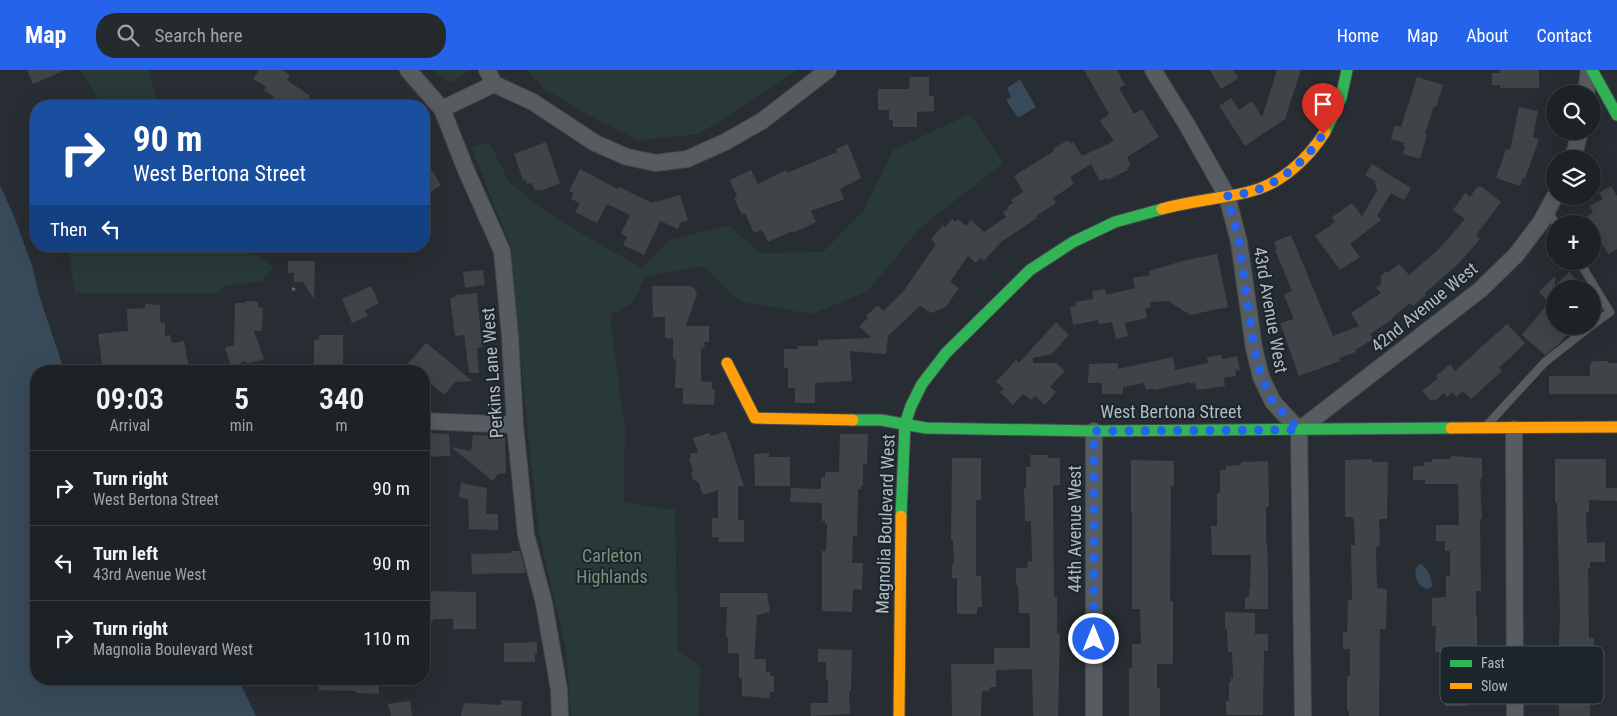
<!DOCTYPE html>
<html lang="en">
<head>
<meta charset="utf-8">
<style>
  body { margin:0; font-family:"Roboto Condensed",sans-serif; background:#252a2e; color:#f1f3f6; height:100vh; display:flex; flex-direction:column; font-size:19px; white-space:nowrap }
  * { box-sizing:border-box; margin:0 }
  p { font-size:16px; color:#a0a4a7 }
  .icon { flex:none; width:28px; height:28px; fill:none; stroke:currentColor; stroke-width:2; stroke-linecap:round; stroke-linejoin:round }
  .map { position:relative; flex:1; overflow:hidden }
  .panel { position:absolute; left:30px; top:295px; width:400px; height:320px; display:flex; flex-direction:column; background:#1d2226; border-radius:20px; box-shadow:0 5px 20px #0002,0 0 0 1px #3b3f43 }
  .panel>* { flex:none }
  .top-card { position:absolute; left:30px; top:30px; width:400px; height:152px; border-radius:20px; box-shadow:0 5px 20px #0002,0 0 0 1px #3b3f43; background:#1a4fa0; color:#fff; overflow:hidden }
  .buttons { position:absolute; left:1546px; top:15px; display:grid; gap:10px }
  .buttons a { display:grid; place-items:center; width:55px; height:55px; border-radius:50%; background:#1d2226; box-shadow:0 5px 20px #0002,0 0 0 1px #3b3f43; font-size:25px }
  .pin { position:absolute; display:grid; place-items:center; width:42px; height:42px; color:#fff; margin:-51px -21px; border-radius:50% 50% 50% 0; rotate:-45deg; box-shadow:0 0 5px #0007 }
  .pin .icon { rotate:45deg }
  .me { position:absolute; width:55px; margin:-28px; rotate:0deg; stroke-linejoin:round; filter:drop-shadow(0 0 4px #0008) }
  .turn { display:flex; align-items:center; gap:18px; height:105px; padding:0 20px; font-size:22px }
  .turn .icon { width:65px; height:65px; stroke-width:2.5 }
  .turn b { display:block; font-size:35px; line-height:42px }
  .then { display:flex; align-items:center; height:48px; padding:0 20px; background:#0003; gap:10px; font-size:19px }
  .eta { display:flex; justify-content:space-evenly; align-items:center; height:85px; text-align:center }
  .eta b { font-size:30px; font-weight:600; line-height:35px }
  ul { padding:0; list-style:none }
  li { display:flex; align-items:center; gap:15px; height:75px; padding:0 20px; border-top:1px solid #3b3f43 }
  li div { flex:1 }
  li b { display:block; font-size:19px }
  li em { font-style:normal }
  header { display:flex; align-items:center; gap:30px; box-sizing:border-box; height:70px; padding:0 25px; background:#2563eb; color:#fff }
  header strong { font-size:24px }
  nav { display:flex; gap:28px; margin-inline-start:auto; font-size:18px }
  .search { width:350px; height:45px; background:#252a2e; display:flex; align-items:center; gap:12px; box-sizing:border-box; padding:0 18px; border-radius:20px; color:#a0a4a7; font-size:19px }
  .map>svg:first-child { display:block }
</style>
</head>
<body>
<header>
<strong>Map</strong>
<div class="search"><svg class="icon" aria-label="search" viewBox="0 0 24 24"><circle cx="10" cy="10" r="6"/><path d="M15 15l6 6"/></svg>Search here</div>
<nav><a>Home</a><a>Map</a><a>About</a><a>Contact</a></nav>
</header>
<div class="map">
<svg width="1617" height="646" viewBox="0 0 1617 646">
  <rect width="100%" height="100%" fill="#272d32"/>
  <g fill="#283938">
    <path d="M81,0H149L158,36H102Z"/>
    <path d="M433,0H471L451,13Z"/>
    <path d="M527,0H798L699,64L638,70L590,46L543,18Z"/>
    <path d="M970,44L1003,93L919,159L867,222L812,244L741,232L704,196L645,207L633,233L612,244L611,256L625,358L624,432L675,440L678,581L701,597L698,646H571L566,580L539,463L527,355L510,172L494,136L472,78L489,72L508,110L536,135L596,172L642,198L669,170L729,155L759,183L823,182L864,140L893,80Z"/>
    <path d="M68,176H243L274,197L262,211L224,216L219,223H75Z"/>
  </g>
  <g fill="#38495a">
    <path d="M1020,9L1036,37L1018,48L1006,30L1011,27L1007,18Z"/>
    <path d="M0,115L15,149L32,195L39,225L62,294L67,301H36V609H238L256,646H0Z"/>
    <path d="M1421,494C1428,498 1432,509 1432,516L1427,519C1417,516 1412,504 1418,495Z"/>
  </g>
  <g fill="#3f4449">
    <path d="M27,0H65L33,14Z"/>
    <path d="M259,0H282L290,5L287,10L310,26L303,36H282L272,30L274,27L264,20L266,17L253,9Z"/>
    <path d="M1084,0H1117L1125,15L1119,18L1134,44L1142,39L1159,67L1127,87L1131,96L1127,98L1128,100L1107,110L1106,108L1100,111L1091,94L1070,107L1074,114L1053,128L1056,133L1036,146L1037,148L1001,172L984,191L980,188L976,193L968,186L950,212L959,218L946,237L931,243L920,236L888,266L886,284L850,281L852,311L815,313V333H795V318H788V298H784V279H798V276H818V270L871,268L859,256L868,248L866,246L878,235L883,241L903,222L936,174L931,169L943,155L945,157L952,149L955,152L958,149L966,156L971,150L984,162L1006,147L1003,142L1008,139L1007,137L1013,133L1011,130L1023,122L1014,106L1054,81L1053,79L1068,70L1070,74L1073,72L1082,86L1114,71L1100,51L1109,44Z"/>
    <path d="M1210,0H1233L1239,8L1221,19Z"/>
    <path d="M1277,0H1301L1285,49L1245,76L1219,36L1231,28L1239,40L1252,31L1262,47Z"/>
    <path d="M1500,0H1539V18H1500V15H1492V3H1500Z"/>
    <path d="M910,7H929V26H934V41L917,42V57H893V50H889V40H878V19H909Z"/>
    <path d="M1417,7L1443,15L1436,37L1434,36L1425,64L1427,65L1420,89L1403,84L1405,77L1403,76L1404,73L1391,69L1395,55L1401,57Z"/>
    <path d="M1519,37L1538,41L1533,67L1539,69L1525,108H1523L1520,116L1496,108L1506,79L1510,80Z"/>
    <path d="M546,72L560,113L541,121L540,119L535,121L532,113L527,114L526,109L523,110L514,84Z"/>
    <path d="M848,74L861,108L840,119L844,129L811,141L816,152L793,163L792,161L768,172L762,160L754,163L745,143L742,145L734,128L737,126L730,110L751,100L758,114L786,100L787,103L837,82L836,79Z"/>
    <path d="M424,88L441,115L424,127Z"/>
    <path d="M1372,94L1411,118L1404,130L1391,123L1377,146L1381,150L1350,174L1360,187L1340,200L1315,166L1335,152L1332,147L1352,133L1362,146L1377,121L1375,111L1365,105Z"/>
    <path d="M580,99L618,119L619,117L652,133L680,125L688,150L681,152L678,159L660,151L644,185L623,175L627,167L621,163L630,145L607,134L597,153L575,142L580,133L571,129L574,123L569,121Z"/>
    <path d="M1611,116L1617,126V179L1608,184L1592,157V154H1591L1587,146L1593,143L1589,136L1603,129L1599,123Z"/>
    <path d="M1477,117H1482L1501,132L1476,165L1480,169L1458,194L1425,223L1426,225L1413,236L1410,233L1392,248L1393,249L1370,264L1373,269L1355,280L1356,282L1339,288L1340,291L1299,306L1280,253L1294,249L1284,225L1292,221L1275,180L1277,179L1274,172L1291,165L1333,266L1359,256L1351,243L1381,223L1376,218L1381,214V206L1385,202H1389L1399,194L1409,205L1439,179L1465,149L1453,140L1465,123L1470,127Z"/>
    <path d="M1217,184L1228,237L1190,245L1168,231L1150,232L1151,237L1145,239L1147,248L1125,253L1128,266L1116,269L1112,252L1099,254L1098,250L1073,255L1070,237L1076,236L1075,232L1093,229L1092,221L1105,219L1106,225L1135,218L1133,208L1150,205L1149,201L1182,191Z"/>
    <path d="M288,191H315L314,229L303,212H294V203H288Z"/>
    <path d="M483,200L485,215L465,218L463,202Z"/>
    <path d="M1569,202L1586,219H1555V256H1560L1568,263L1560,273L1545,285L1522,265L1549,232L1539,222L1555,206V216Z"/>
    <path d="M371,216L379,233L365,240L368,246L352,253L342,229Z"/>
    <path d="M652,216H689L694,218L697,224L686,256H709V272H704L705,277L701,278V311L712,312V319H715L714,335L683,334V318H675L676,292L675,289H673V268H665V247H653Z"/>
    <path d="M477,223L482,277L477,278L479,303H469L464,265L455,266L450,228L455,227V225Z"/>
    <path d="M246,231L258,232V237L263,238L262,261H254L264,289L247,294L246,291L231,296L225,278L234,275L235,233H245Z"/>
    <path d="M145,234L160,235V252L165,253V266L170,265L172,273L184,271L189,298L171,301H147L137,297L103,301L98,264L128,261L127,239L145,238Z"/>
    <path d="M1056,252L1069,265L1052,284L1033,288V293H1056L1065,301L1050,317L1056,322L1045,335L1035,326L1031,330L1023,324L1013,335L1000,322L1004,319L996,312L1016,290L1019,293Z"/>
    <path d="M1507,254L1525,273L1499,298L1502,301L1471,329L1463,321L1456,327L1452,322L1447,327L1444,323L1435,331L1433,329L1431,331L1422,321L1438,308L1436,306L1450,294L1455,301Z"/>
    <path d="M319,265H343V301H314V270H319Z"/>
    <path d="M426,273L435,280L472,311L455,312L444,325L424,308V301H402Z"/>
    <path d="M1222,285V289L1237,286L1240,300L1235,301L1236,306L1224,308L1225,316L1197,320L1195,313L1190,314V312L1154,320V318L1146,320L1144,313L1123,317V324H1102V313H1088L1089,294L1118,293V299L1173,287L1175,300L1208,293L1207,287Z"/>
    <path d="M1594,291H1608V293H1617V324H1549V306H1590V294Z"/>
    <path d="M726,361L744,416H738V450H744V472H719V467H712V448H718V420L703,425L699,413L693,409L691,404L693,400L689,388L691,387L690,384L698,382L693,368L709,363L711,366Z"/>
    <path d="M424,363L449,364L450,386L424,387Z"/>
    <path d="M840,364H868L867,394H863V416H861V419H858L857,466H853L852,493H863L862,520L853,519L852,542L822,541V481H826L827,454H825V451H822V433L790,432L791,418L821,419V408L825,407V402H839Z"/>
    <path d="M473,365L505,366L506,403L498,404L493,411L451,377L471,381Z"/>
    <path d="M769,383V387H790V416H755L754,384Z"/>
    <path d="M1030,385H1048V388H1060V415H1053L1054,527H1057V564H1060L1058,646H1033L1032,599L996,600V617H991L988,621H982L981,646H952L951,594H994V578H1030V543H1019L1018,515H1016V498H1028L1027,492L1032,491L1031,451H1025L1024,418H1026V397H1031Z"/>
    <path d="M1451,386L1482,388V409H1480L1482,449H1480L1481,521H1476V546H1477V580H1483V595H1481L1480,607H1467V636H1445V628H1442V610H1444L1445,582H1435L1436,556H1432V528L1446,527V506H1450V481H1445V471H1436V455H1459L1458,414H1425V410H1413V396H1424V392H1432V389H1451Z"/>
    <path d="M952,388H981V430H976V506H981L982,537H977V544H957V508H952V494H954L953,470H951Z"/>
    <path d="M1372,389V392H1388L1387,449H1379L1380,476H1377L1376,482L1377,518L1387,519L1386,559H1380L1379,646H1349V641H1347V606H1350V579H1343V562H1347L1348,530H1352L1351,475H1355L1354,449H1353V447H1345V390Z"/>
    <path d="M1555,389H1606V418H1617V431L1589,430V442H1586L1587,473L1605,472V492H1590V498H1588L1589,568H1594V592H1589V619H1591L1592,634H1590V646H1559L1558,601L1560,547L1557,433H1555Z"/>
    <path d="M1131,390L1174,391V416H1171L1170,531H1173V591L1172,594H1157V618H1160V646H1129V598H1132V574H1141L1140,539H1132V442H1131Z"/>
    <path d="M1268,391L1269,437H1266V473H1267L1268,499V539H1245V527H1249V519H1250L1251,485H1212L1211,456H1217V423H1220V400H1226V396L1241,395V392Z"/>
    <path d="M461,413L487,418L486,444H498V460L469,459L468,429L459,427Z"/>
    <path d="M511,481H520L526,503L472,504L471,484L511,483Z"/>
    <path d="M424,521L476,522V559H453V549H434L424,561Z"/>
    <path d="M720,523H767L770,542L757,545L754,589H766V602H771L770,606H774V622H770L769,628L742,626V608H739V584L728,583V567H726L727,537H720Z"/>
    <path d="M1225,542L1255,543V564H1268V581H1264L1263,645H1226V631H1229V612H1231V608H1233L1232,582H1228L1227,559H1225Z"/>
    <path d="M537,572V584H535V592H504V573Z"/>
    <path d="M818,579L852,580L851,621H849L850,644L811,646L810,633H828V611L826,608V592H818Z"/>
    <path d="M319,609H379V624L356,623V621L319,620Z"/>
    <path d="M501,630L522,631L521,646H461L464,633L501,635Z"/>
    <path d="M410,631L412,646H391L388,634Z"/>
  </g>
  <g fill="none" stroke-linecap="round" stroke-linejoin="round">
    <g stroke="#45494d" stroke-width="9">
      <g id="lane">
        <path d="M1548,141L1556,154"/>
        <path d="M1579,191L1610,242L1592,255"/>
        <path d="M1488,354L1545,292L1591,256"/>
      </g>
    </g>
    <g stroke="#45494d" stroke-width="18">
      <g id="street">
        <path d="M408,0L442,39"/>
        <path d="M487,0L494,14"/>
        <path d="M1153,0L1187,55L1227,126L1239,172L1254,278L1261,307L1273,332L1299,360L1303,646"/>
        <path d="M494,14L442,39L466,100L502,181L510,266L515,355L526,465L544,533L559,619L560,646"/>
        <path d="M494,14L533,32L595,73L627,87L656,93L687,89L725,72L762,51L828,0"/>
        <path d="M1586,24L1589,0"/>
        <path d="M1573,89L1580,61"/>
        <path d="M424,351L515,355"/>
        <path d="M1514,359L1515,646"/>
        <path d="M1299,360L1480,220L1516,185L1541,152L1555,126"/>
        <path d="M1094,361V646"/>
      </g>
    </g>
    <g stroke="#45494d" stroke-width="13">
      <g id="fast">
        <path d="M1592,0L1617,45"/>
        <path d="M1325,62L1341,28L1347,0"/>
        <path d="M853,350H881L926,358L1094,361L1451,358"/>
        <path d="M901,446L905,354L911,336L922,314L946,283L1030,200L1073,172L1115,152L1162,139"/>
      </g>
    </g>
    <g stroke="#45494d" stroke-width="13">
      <g id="slow">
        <path d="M1162,139C1190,131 1220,129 1248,122C1280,115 1308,89 1325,62"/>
        <path d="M727,293L755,348L853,350"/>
        <path d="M1451,358L1617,357"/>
        <path d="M899,646L901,446"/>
      </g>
    </g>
    <path stroke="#5b6064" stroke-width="3" stroke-dasharray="4 4" stroke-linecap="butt" d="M292,218L295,220"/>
    <use href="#lane" stroke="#575c61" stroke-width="8"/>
    <use href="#street" stroke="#575c61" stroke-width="16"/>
    <use href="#fast" stroke="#30b455" stroke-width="11"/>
    <use href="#slow" stroke="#ff9f0a" stroke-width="11"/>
  </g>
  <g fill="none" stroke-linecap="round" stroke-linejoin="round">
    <path stroke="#2563eb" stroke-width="9" stroke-dasharray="0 16.2" d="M1094,569V361L1299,360L1273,332L1261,306L1254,278L1239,172L1227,126C1235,125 1243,124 1251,122C1280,113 1307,90 1323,64"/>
  </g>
  <g text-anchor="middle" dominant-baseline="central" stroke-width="4" stroke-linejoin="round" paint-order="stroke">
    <g font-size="18" fill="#b2bac3" stroke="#1c242c">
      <text transform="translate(1424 237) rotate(-39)">42nd Avenue West</text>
      <text transform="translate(1271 240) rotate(80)">43rd Avenue West</text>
      <text transform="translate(492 303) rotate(-94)">Perkins Lane West</text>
      <text x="1171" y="341">West Bertona Street</text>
      <text transform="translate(885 454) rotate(-88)">Magnolia Boulevard West</text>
      <text transform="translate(1074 459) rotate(-90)">44th Avenue West</text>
    </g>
    <g font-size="18" fill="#739679" stroke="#1c242c">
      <text x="612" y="485">Carleton<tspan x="612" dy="21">Highlands</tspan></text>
    </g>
  </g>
  <rect x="1440" y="576" width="164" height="58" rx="8" fill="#1c242c" stroke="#495159" stroke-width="1"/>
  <rect x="1450" y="590" width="22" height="7" fill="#30b455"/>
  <rect x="1450" y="613" width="22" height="6" fill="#ff9f0a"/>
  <g font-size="14" fill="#b2bac3">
    <text x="1481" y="598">Fast</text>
    <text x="1481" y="621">Slow</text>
  </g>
</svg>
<div class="buttons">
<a><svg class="icon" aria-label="search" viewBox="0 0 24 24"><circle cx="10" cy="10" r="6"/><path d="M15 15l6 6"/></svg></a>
<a><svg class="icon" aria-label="layers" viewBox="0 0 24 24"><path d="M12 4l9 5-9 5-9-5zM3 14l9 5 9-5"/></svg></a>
<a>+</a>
<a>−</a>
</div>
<div class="pin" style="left:1323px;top:64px;background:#d93025"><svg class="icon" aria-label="arrive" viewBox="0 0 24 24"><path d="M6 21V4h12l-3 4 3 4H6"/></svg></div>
<svg class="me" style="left:1094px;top:569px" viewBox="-20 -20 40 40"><circle r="17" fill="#2563eb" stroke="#fff" stroke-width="3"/><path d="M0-11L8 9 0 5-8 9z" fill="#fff"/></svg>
<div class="top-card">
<div class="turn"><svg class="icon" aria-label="right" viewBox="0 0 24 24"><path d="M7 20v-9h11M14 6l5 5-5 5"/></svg><div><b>90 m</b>West Bertona Street</div></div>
<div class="then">Then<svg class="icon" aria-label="left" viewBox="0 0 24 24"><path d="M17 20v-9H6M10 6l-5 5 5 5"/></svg></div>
</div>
<section class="panel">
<div class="eta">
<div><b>09:03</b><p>Arrival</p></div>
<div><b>5</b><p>min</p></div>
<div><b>340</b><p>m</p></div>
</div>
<ul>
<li><svg class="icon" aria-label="right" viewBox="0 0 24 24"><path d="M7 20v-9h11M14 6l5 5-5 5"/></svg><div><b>Turn right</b><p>West Bertona Street</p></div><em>90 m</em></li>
<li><svg class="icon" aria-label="left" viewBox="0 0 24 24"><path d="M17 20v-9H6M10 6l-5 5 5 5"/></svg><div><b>Turn left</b><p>43rd Avenue West</p></div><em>90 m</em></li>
<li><svg class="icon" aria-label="right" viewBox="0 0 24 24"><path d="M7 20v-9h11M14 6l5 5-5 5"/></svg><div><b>Turn right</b><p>Magnolia Boulevard West</p></div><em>110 m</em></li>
</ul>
</section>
</div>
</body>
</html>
